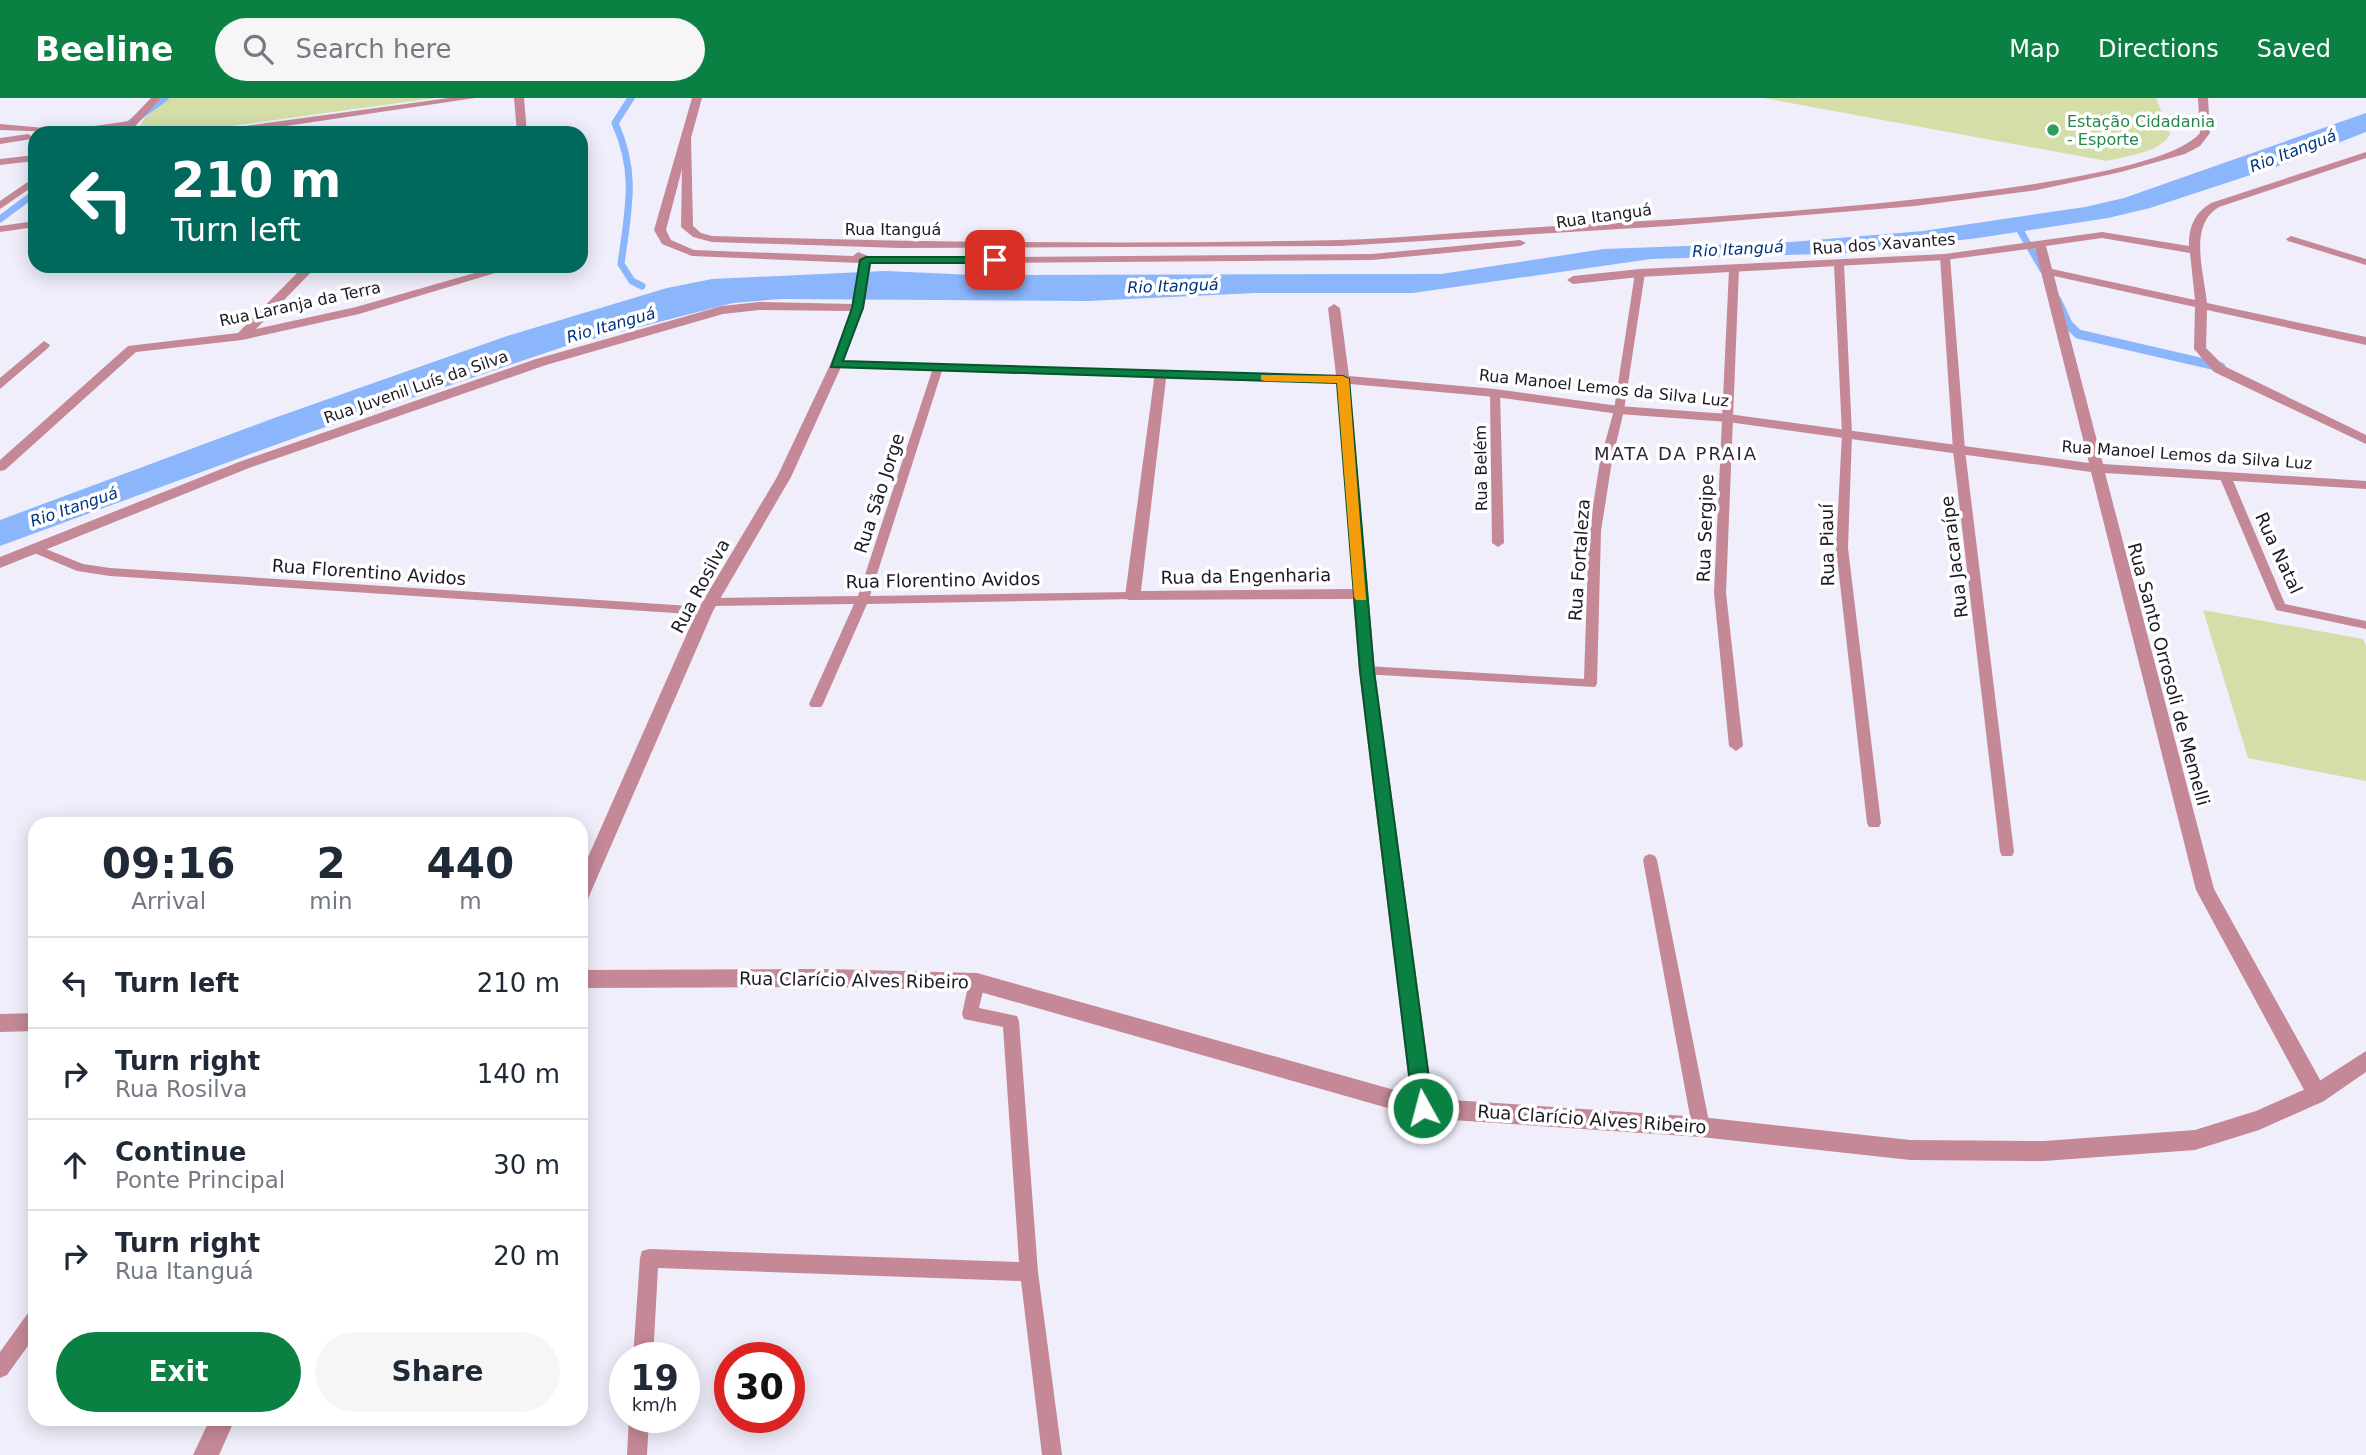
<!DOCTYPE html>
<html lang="en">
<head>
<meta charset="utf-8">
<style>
  body { margin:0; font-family:"DejaVu Sans",sans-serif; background:#f6f6f7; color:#1f2937; height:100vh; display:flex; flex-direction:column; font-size:26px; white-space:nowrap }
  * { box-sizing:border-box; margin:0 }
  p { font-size:23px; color:#747a83 }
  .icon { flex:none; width:38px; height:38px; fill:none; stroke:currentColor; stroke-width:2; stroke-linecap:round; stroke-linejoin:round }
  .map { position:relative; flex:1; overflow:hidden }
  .sheet { position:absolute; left:28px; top:719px; width:560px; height:609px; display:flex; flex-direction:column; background:#fff; border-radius:21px; box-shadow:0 4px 18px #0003 }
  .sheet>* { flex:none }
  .hud { position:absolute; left:28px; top:28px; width:560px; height:147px; border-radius:21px; box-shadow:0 4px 18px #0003; background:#00695c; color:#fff; overflow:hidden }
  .speed { position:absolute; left:609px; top:1244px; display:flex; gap:14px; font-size:35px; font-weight:700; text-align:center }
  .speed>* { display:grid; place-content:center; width:91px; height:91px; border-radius:50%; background:#fff; box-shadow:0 4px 18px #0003; line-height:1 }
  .speed small { font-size:18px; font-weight:400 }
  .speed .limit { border:10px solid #d22; background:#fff; color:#111 }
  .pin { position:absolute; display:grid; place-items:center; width:60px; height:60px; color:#fff; margin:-30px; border-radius:14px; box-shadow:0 4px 10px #0006 }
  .me { position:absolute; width:77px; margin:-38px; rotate:353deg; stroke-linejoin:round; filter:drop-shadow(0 0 5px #0008) }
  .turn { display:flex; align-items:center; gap:24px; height:147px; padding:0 28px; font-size:32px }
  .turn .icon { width:91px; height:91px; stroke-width:2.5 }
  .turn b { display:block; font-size:49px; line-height:60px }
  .eta { display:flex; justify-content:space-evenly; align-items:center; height:119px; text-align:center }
  .eta b { font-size:42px; font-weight:700; line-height:49px }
  .button { display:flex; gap:14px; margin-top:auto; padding:14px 28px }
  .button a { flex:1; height:80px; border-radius:42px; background:#0b8043; color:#fff; font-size:28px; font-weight:700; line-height:80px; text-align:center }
  .button a+a { background:#f6f6f7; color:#1f2937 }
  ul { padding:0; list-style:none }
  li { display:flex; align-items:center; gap:21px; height:91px; padding:0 28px; border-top:2px solid #e0e1e3 }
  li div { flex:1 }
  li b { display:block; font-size:26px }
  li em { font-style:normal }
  header { display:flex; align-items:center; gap:42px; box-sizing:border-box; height:98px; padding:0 35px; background:#0b8043; color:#fff }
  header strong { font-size:33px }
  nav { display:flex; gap:38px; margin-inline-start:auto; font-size:24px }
  .search { width:490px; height:63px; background:#f6f6f7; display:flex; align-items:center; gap:18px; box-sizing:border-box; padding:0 24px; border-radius:38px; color:#747a83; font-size:26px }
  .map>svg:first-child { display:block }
</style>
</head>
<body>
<header>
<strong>Beeline</strong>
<div class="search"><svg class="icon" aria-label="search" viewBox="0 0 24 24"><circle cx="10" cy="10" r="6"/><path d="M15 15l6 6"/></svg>Search here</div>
<nav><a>Map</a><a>Directions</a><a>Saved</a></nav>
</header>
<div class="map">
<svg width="2366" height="1357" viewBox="0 0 2366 1357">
  <rect width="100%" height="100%" fill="#f0eefb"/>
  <g fill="#d3dea8">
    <path d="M168,0H436L178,35L138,32L144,21Z"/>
    <path d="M1763,0H2156L2170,36C2160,55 2126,58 2107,63Z"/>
    <path d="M2203,512L2363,541L2366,548V683L2248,660Z"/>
  </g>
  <path fill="#8bb6fc" d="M2366,15V34L2284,66L2150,110L2108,120L1978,140L1850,155L1651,161L1413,195H1255L1088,203L781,201L733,205L569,247L308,335L0,448V422L277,319L507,238L667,190L712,181L885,173L974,177L1441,176L1604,151L1791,144L1923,133L2085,109L2124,100Z"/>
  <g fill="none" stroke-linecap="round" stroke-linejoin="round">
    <g stroke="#8bb6fc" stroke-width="7">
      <path d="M631,0L615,25C638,76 628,112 621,166L632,183L642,188"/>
      <path d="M117,35L165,0"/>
      <path d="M0,121L35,95"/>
      <path d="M2017,127L2043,172"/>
      <path d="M2058,202L2071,230"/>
    </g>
    <path stroke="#8bb6fc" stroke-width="9" d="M2070,228L2078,236L2221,269"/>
    <g fill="#c58896" fill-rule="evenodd">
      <path d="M2291,138L2366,161V167L2288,143L2286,141Z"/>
      <path d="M1945,156L1950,159L1965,352L2014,754L2012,758H2002L2000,754L1953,352L1940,159Z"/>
      <path d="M1839,163L1844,166L1852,336L1848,450L1881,725L1879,729H1869L1867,725L1836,450L1842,336L1834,166Z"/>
      <path d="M1734,168L1739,171L1726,495L1743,648L1736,653L1729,648L1714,495L1729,171Z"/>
      <path d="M1640,172L1645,175L1624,312L1612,363L1601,433L1597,586L1595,589L1362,576L1360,573L1362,570L1367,568L1584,581L1589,433L1600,363L1614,312L1635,175Z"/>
      <path d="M836,264L1164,275L1165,277L1160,280L942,273L870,498L1133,494L1139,498L1137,501L867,506L823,606L821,609H811L809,606L854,506L711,508L705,504L711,500L858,498L932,273L832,269L831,267Z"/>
      <path d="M1495,292L1500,295L1504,445L1498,449L1492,445L1490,295Z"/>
      <path d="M2225,375L2231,378L2285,506L2366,523V531L2276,512L2219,378Z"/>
      <path d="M36,447L83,466L110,470L705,509L711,513L705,517L110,478L77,473L32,454V448Z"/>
      <path d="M1650,756L1655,758L1657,762L1710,1029L1707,1035L1701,1037L1695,1035L1692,1029L1643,762L1645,758Z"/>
      <path d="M977,877L983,879L985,884L979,910L1017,918L1019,923L1038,1174L1062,1357H1042L1021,1183L658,1170L653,1260H633L640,1160L642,1153L649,1151L1019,1164L1003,929L964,921L962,916L969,884L971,879Z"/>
      <path d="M35,1213V1238L7,1277L0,1280V1254L28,1215Z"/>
      <path d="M629,1320H649L647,1357H627Z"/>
    </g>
    <g fill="#c58896" fill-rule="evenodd">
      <path d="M151,0H161L129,35H121L122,30L86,35L0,32V26L67,32L129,23Z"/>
      <path d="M449,0H475L238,35H211L216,32Z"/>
      <path d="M514,0H524L527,35H517Z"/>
      <path d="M692,0H702L691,40L693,128L701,135L712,138C921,144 1130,147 1338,142C1406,140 1474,133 1541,129C1646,123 2146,100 2200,35L2198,0H2208L2210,35L2200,48L2185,56L2121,74L2037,92L1915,108L1669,128L1340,148L900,150L712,144L693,139L681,129L682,71L666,132L671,142L694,152L853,158L858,154L868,158L895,160L1372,156L1520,142L1526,145L1520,148L1372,162L871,166L864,210L842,267L791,379L713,513L590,796L588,801L581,804V775L697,513L777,379L830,267L851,213L759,212L723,216L546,267L249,370L0,470V459L239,364L536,261L722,208L759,204L853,206L860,165L692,158L662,146L654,132Z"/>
      <path d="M28,36L33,39L32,41L0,46V40Z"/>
      <path d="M2366,54V60L2219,109C2188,127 2204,175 2207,205L2366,239V247L2207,212L2206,250L2224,268L2366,337V346L2214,274L2194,251L2195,209L2054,178L2103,366L2366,383V391L2105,375L2214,791L2324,989L2328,996L2324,1003L2317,1006L2310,1003L2196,792L2091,374L1728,324L1619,316L1495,299L1350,286L1375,573L1434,1010L1431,1017L1423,1020L1415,1017L1412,1010L1359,573L1353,501L1128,502L1125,498L1155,274L1336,277L1328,210L1334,206L1340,210L1349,278L1495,291L1619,308L1728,316L2089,365L2035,150L1945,162L1640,179L1573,186L1567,182L1573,178L1640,171L1945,156L2102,134L2189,148C2188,130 2195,114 2211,105ZM2102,140L2190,155L2195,202L2052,171L2046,148ZM1166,281L1337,285L1353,491L1141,493Z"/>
      <path d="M35,57V63L0,67V61Z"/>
      <path d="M35,79V87L0,111V103Z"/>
      <path d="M35,123V129L0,134V128Z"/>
      <path d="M304,168H317L256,231L356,209L499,168H518L359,216L242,242L136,254L5,372L0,373V362L128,248L238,235Z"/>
      <path d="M44,243L50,247L48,250L0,291V280Z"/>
      <path d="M210,1321H235L219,1357H193Z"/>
    </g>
    <g fill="#c58896" fill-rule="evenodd">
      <path d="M827,871L977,875L1423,1000L1701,1019L1910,1042L2044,1043L2195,1032L2256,1013L2310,989L2366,953V974L2324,1003L2259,1032L2195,1052L2044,1063L1910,1062L1701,1039L1423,1020L977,893L827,889L581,890V872Z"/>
      <path d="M35,915V933L0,934V916Z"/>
    </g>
  </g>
  <path fill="#0b8043" stroke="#07532c" stroke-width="2" d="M866,159H995L1000,162L995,165H870L863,210L843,263L1343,278L1349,281L1374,573L1433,1010L1430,1016L1423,1019L1416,1016L1413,1010L1360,573L1337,285L831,269L852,210L860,162Z"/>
  <path fill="#f59e0b" d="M1261,277L1343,278L1349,281L1366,502H1356L1354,499L1337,285L1265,283L1261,282Z"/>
  <circle fill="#2e9e5b" stroke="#fff" stroke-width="2.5" cx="2053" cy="32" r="7"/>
  <g text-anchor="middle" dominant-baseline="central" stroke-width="7" stroke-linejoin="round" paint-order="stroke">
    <g font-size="16" fill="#27864d" stroke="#fff" text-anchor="start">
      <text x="2067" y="23">Estação Cidadania<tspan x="2067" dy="18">- Esporte</tspan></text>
    </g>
    <g font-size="16" font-style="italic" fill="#003482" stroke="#fff">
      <text transform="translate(2293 53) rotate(-21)">Rio Itanguá</text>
      <text transform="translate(1738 151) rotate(-3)">Rio Itanguá</text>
      <text transform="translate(1173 188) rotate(-2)">Rio Itanguá</text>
      <text transform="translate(611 227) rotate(-16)">Rio Itanguá</text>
      <text transform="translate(74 409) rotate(-19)">Rio Itanguá</text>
    </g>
    <g font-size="16" fill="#1d1a25" stroke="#fff">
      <text transform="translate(1604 118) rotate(-8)">Rua Itanguá</text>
      <text x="893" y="131">Rua Itanguá</text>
      <text transform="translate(1884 146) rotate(-4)">Rua dos Xavantes</text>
      <text transform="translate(300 206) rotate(-12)">Rua Laranja da Terra</text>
      <text transform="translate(416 289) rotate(-19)">Rua Juvenil Luís da Silva</text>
      <text transform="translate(1604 290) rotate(6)">Rua Manoel Lemos da Silva Luz</text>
      <text transform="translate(2187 357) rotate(4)">Rua Manoel Lemos da Silva Luz</text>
      <text transform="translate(1481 370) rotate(-91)">Rua Belém</text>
    </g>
    <g font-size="18" letter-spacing="2" fill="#2b253d" stroke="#fff">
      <text x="1676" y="355">MATA DA PRAIA</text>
    </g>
    <g font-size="18" fill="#1d1a25" stroke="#fff">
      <text transform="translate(879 395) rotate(-72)">Rua São Jorge</text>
      <text transform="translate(1705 430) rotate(-88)">Rua Sergipe</text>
      <text transform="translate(1827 447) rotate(-91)">Rua Piauí</text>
      <text transform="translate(2279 455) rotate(65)">Rua Natal</text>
      <text transform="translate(1954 459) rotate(-97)">Rua Jacaraípe</text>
      <text transform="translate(1579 462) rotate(-86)">Rua Fortaleza</text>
      <text transform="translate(369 474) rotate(4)">Rua Florentino Avidos</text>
      <text transform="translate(1246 478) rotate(-1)">Rua da Engenharia</text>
      <text transform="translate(943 482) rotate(-1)">Rua Florentino Avidos</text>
      <text transform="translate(700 488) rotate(-62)">Rua Rosilva</text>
      <text transform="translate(2169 576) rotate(75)">Rua Santo Orrosoli de Memelli</text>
      <text transform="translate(854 882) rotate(1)">Rua Clarício Alves Ribeiro</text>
      <text transform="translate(1592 1021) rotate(4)">Rua Clarício Alves Ribeiro</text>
    </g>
  </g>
</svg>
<div class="speed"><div>19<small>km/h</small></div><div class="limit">30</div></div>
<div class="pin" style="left:995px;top:162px;background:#d93025"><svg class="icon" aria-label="arrive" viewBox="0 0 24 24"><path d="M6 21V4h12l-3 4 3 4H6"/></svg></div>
<svg class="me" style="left:1423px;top:1010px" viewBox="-20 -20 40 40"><circle r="17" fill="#0b8043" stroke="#fff" stroke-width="3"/><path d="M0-11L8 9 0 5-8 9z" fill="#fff"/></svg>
<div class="hud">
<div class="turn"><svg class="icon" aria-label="left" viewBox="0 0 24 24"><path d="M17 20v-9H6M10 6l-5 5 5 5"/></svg><div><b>210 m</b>Turn left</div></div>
</div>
<section class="sheet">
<div class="eta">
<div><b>09:16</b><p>Arrival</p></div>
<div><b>2</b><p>min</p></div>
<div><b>440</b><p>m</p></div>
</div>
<ul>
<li><svg class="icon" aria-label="left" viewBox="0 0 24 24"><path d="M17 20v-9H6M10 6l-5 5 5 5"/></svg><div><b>Turn left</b></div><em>210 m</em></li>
<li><svg class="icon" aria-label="right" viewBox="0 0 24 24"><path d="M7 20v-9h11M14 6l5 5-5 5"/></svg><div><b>Turn right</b><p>Rua Rosilva</p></div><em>140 m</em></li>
<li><svg class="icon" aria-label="ahead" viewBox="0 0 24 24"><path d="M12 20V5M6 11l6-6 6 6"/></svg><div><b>Continue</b><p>Ponte Principal</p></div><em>30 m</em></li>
<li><svg class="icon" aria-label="right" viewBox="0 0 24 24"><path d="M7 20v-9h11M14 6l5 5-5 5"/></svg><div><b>Turn right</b><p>Rua Itanguá</p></div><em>20 m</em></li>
</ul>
<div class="button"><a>Exit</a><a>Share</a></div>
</section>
</div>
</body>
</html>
